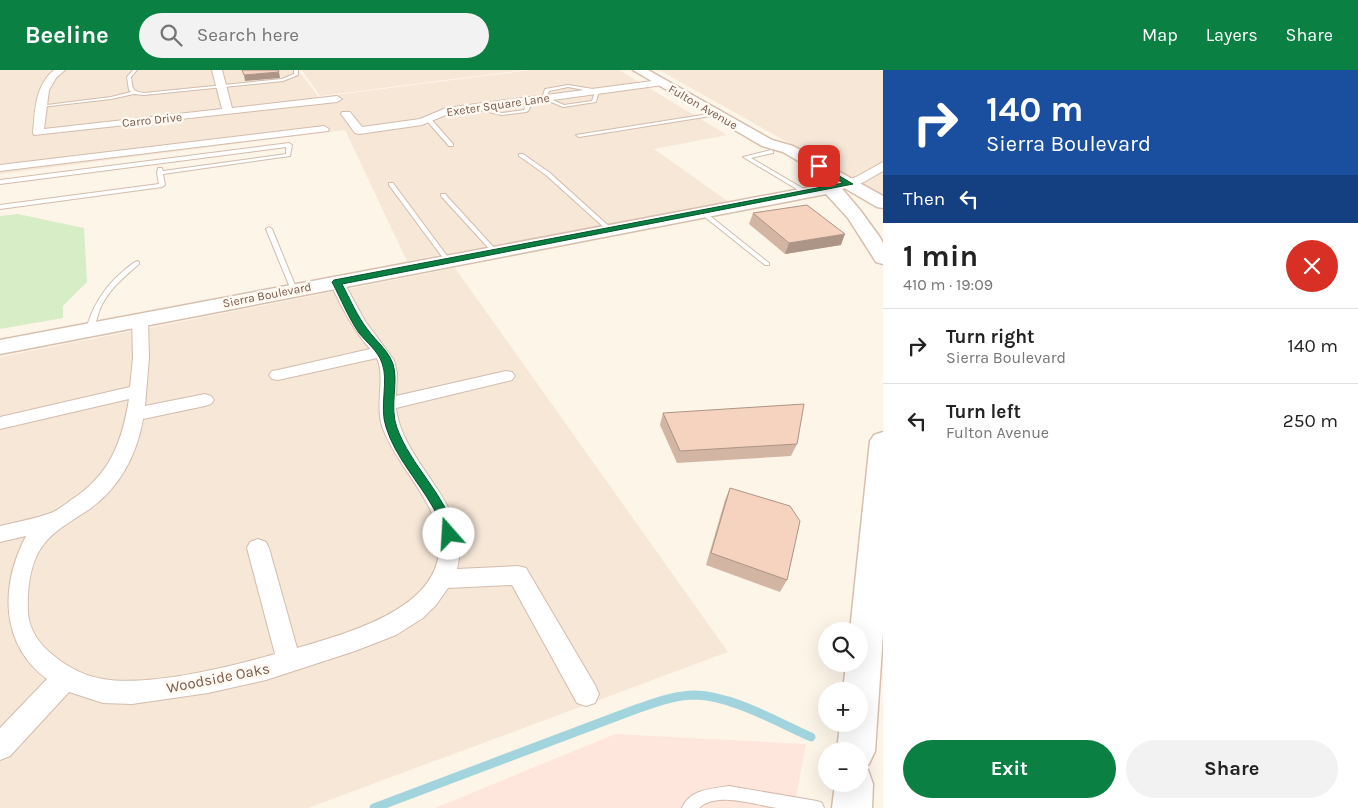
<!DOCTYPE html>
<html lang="en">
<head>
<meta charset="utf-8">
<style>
  body { margin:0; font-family:Karla,sans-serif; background:#f2f2f2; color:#222; height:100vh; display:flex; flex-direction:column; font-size:19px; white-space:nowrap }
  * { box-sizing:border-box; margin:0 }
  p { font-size:16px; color:#767676 }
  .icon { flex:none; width:28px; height:28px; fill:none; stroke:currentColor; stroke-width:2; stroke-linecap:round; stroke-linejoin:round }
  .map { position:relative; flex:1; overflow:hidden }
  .drawer { display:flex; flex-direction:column; background:#fff; width:475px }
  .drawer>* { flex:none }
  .hud { background:#1a4fa0; color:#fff; overflow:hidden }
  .fabs { position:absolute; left:818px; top:552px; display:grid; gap:10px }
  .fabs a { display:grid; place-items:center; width:50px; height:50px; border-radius:50%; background:#fff; box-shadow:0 5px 20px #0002; font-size:25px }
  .pin { position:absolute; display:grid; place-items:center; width:42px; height:42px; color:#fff; margin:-21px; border-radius:10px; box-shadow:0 2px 8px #0006 }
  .me { position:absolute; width:55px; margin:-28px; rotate:341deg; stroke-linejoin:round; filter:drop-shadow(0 0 4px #0008) }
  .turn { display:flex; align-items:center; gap:18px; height:105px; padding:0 20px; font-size:22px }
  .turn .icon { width:65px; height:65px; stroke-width:2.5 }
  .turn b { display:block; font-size:35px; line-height:42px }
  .then { display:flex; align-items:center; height:48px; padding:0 20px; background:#0003; gap:10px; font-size:19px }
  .round { display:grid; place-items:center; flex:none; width:52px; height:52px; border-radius:26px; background:#f2f2f2 }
  .summary { display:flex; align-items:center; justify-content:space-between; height:85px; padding:0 20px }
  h1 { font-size:30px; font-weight:700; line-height:38px }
  .action { display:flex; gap:10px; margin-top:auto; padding:10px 20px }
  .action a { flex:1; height:58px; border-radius:30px; background:#0b8043; color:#fff; font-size:20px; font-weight:700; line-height:58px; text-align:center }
  .action a+a { background:#f2f2f2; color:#222 }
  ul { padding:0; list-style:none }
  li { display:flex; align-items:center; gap:15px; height:75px; padding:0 20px; border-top:1px solid #e0e0e0 }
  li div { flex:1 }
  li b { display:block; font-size:19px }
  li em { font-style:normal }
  header { display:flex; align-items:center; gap:30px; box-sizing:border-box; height:70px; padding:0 25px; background:#0b8043; color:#fff }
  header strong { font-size:24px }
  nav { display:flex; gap:28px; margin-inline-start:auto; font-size:18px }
  .search { width:350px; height:45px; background:#f2f2f2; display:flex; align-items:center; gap:12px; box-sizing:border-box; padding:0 18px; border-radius:28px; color:#767676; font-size:19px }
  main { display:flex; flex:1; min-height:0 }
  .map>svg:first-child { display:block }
</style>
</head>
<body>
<header>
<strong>Beeline</strong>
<div class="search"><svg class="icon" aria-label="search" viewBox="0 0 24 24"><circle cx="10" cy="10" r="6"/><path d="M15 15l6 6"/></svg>Search here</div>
<nav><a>Map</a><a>Layers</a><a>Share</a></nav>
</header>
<main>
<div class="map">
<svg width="883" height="738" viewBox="0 0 883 738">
  <rect width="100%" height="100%" fill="#fef5e9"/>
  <g fill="#f6e7d7">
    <path d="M0,0H298L319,27L531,0H619L727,65L654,79L729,132L407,191L345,60L0,104Z"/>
    <path d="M302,0H524L320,26Z"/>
    <path d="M659,0H883V126Z"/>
    <path d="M455,198L728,582L308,738H0V287Z"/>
  </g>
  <path fill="#fee6dc" d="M615,664L806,674L794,738H435Z"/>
  <path fill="#d6edc6" d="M18,144L84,158L87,212L63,236V248L0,259V146Z"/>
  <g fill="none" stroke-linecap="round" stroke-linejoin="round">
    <path stroke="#a1d4dc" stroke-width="9" d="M374,738L639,638C657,632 676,625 695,625C733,626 777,652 811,667"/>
    <g stroke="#d2bcad" stroke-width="2">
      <g id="lane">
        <path d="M133,0H137L131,7C133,19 131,21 144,23L282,9L294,4V0H298V5L283,11L144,25L134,24L111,29L41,37L39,36L111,27L131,22L129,20L127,7Z"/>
        <path d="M568,15L599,20L596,32L563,37L542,28L545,19ZM568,17L595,22L592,31L564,35L546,27L549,21Z"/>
        <path d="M530,29L534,30L528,41L526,42L502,45L471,38L473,37L502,43L524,40Z"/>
        <path d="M715,43H717V45L579,67L576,65Z"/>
        <path d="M426,48H430L453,74V76H449L426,50Z"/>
        <path d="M289,73L292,75L290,86L163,104L165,115L162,117L0,139V135L159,114L157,103L158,98H162L163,101L286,84V77L0,114V110Z"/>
        <path d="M771,80L773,81V83L751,88L809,122V124H805L743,87Z"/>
        <path d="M519,84H523L550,103L612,159V161H608L546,105L519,86Z"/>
        <path d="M389,113H393L450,190V192H446L389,115Z"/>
        <path d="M441,124H445L497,181V183H493L441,126Z"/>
        <path d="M701,142H705L769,193V195H765L701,144Z"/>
        <path d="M269,157L272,159L297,220L296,221H292L291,220L266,159Z"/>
        <path d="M137,191L139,192V194C124,207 108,220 100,239C97,246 96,254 93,262H87L86,260C92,237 103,219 121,203C126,199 131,194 137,191Z"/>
        <path d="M729,716L817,731L822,733L824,738C808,738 792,738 777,738C755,735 717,721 699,738H682C690,719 711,719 729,716Z"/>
      </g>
    </g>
    <g stroke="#d2bcad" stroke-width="2">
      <g id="street">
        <path d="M54,0H65L56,8L49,20L44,59L222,39L212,0H222L232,38L337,26L342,29L337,32L34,65L33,63C35,40 35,16 54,0Z"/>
        <path d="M660,10L665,13L663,15L448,44L422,55L359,64L355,63L341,44L342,42H350L362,57L420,49L446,38Z"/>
        <path d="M324,56L329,59L328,61L0,101V95Z"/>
        <path d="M883,92V101L864,112L833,122L827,118L829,115L856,107Z"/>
        <path d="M337,208L342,209L365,251L394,290L397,303L396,326L506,301L512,302L515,306L512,310L396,338C403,397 474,434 457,499L518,496L526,498L595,615L599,624L595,633L586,636L577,633L512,515L448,518L436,535L423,548L396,565L355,581L266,610L208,623L132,634L103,633L69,622L10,686L0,690V658L47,609C0,574 0,516 26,466L0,472V456C16,452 33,449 48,444C56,442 64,435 71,430C110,405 122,372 129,329L0,359V347L130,317L133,288L132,250L134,247H146L148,250L149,288L145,336L205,324L211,326L214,330L211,334L205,336L143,349C137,384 120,417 91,438C74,450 53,460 41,478C29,496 27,523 28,544C30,561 40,575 53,585C67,597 85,606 103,609C148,617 230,597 275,584L247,478L250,472L258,469L266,472L269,478L297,578C361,559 474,529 429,437C415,410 394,387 383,359C374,335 386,309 377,288L278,310L272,309L269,305L272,301L278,300L370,279C353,259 341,237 330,212L332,209Z"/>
      </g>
    </g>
    <g stroke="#d7bfad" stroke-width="3">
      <g id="secondary">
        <path d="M633,0H648L772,70L793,76L883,126V138L877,137L824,106L838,114L860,140L879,166L883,173V194L876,192L848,148L826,124L0,284V270L816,116L809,109L811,105H822L783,82L762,76Z"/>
        <path d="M883,362V563L875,681L869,694L861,698L868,700L873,714L872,738H832L835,714H859V681H837L840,654H859V621H843L846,594H859V561H850L870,371L874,365Z"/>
      </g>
    </g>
    <use href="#lane" fill="#fff" fill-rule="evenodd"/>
    <use href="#street" fill="#fff" fill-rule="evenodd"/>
    <use href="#secondary" fill="#fff" fill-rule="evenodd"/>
  </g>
  <g fill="#d3b5a4">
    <path d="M753,143L841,175L785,184L749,154Z"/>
    <path d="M663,343L797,374L791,386L677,393L660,355Z"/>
    <path d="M730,418L787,510L780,522L706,495L725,430Z"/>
  </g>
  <g fill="#ac9486">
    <path d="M279,2L280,8L245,11L244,5Z"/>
    <path d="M845,164L841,175L785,184L789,173Z"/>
  </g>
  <g fill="#f5d3bf" stroke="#ac9486">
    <path d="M242,0H278L279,2L244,5Z"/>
    <path d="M807,135L845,164L789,173L753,143Z"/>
    <path d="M804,334L797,374L680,381L663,343Z"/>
    <path d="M730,418L790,436L800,451L787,510L711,483Z"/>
  </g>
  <path fill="#0b8043" stroke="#07532c" d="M819,94L853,114L342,214C350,229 357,246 368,260C376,271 388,280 393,294C399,312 389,336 397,358C411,396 445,424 456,464L454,468H445C440,459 439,449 434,439C419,412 395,387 386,357C379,336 389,311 382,293C378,281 367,273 359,263C348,247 341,229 332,212L334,210L843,113L816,98L815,96Z"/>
  <g text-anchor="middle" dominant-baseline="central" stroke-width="5" stroke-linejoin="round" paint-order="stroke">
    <g font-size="12" fill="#7b5a4a" stroke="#fff9f1">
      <text transform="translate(498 35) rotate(-8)">Exeter Square Lane</text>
      <text transform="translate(703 37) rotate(30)">Fulton Avenue</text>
      <text transform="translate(152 50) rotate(-6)">Carro Drive</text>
      <text transform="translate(267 225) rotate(-11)">Sierra Boulevard</text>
    </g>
    <g font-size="15" fill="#7b5a4a" stroke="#fff9f1">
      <text transform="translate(218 608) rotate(-11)">Woodside Oaks</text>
    </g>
  </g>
</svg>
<div class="fabs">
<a><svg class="icon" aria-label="search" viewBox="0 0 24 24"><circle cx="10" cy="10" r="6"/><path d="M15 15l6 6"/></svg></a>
<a>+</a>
<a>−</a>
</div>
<div class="pin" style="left:819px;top:96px;background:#d93025"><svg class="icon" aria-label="arrive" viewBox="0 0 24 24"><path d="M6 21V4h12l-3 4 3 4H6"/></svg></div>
<svg class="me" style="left:449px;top:464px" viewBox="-20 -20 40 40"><circle r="19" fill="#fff"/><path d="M0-13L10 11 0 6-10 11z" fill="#0b8043"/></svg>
</div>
<section class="drawer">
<div class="hud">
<div class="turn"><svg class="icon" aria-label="right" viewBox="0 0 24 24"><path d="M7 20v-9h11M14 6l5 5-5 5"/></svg><div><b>140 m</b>Sierra Boulevard</div></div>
<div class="then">Then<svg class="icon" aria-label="left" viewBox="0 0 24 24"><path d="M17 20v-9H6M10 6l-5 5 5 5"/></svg></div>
</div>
<div class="summary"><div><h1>1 min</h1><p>410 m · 19:09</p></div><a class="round" style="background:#d93025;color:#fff"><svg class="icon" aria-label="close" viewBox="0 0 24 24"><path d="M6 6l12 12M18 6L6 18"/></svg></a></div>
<ul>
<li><svg class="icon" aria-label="right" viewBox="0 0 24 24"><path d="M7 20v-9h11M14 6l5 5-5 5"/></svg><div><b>Turn right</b><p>Sierra Boulevard</p></div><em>140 m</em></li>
<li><svg class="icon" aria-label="left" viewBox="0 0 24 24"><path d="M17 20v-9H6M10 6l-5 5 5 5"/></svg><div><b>Turn left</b><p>Fulton Avenue</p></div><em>250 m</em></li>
</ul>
<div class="action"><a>Exit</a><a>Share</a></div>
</section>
</main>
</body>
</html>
